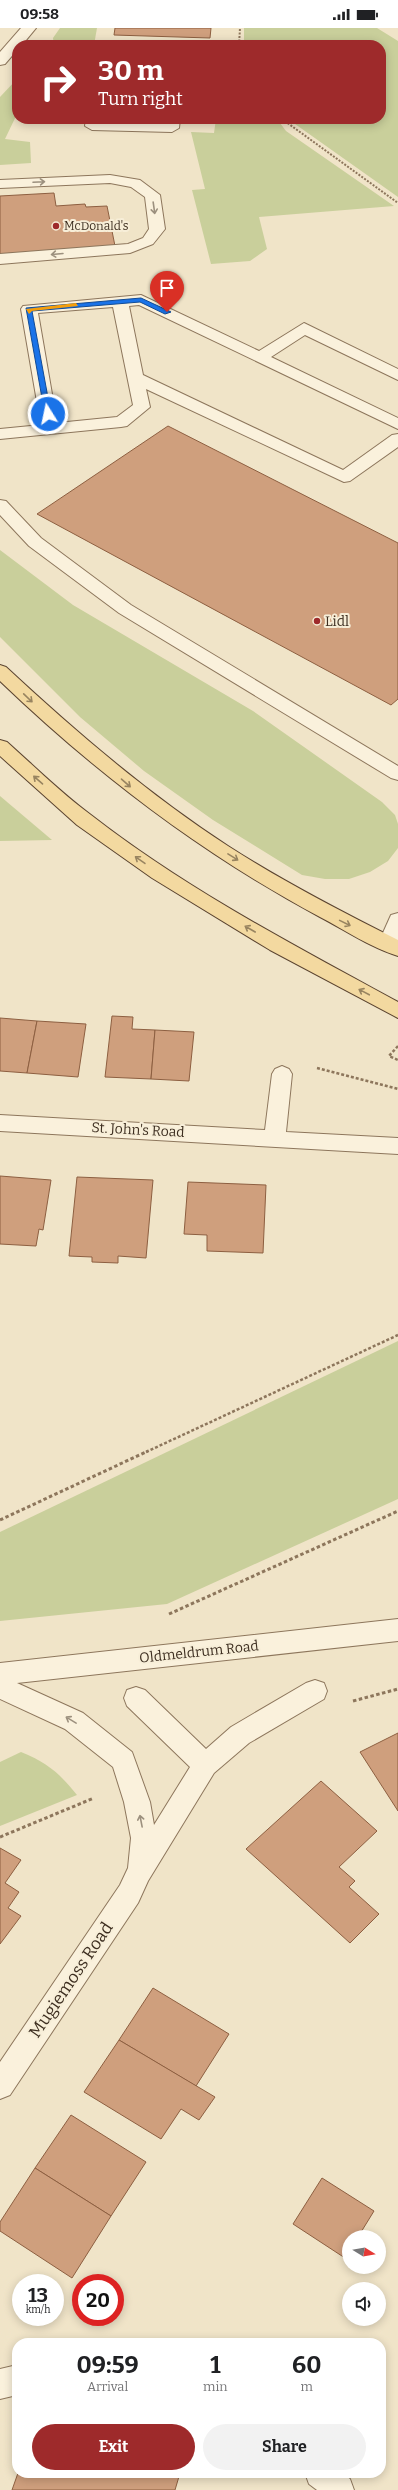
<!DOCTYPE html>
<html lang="en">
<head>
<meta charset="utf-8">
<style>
  body { margin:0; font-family:Bitter,serif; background:#f2f2f2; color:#202124; height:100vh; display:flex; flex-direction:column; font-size:15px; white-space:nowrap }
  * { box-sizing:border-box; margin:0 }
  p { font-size:13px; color:#757577 }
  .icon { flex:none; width:22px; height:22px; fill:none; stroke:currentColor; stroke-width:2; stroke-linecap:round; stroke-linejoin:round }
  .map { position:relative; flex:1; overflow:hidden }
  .panel { position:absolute; left:12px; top:2310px; width:374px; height:140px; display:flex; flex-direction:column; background:#fff; border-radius:16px; box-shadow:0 2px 10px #0003 }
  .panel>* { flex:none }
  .banner { position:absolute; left:12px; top:12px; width:374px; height:84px; border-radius:16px; box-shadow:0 2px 10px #0003; background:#9e2a2b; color:#fff; overflow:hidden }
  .needle { width:26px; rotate:101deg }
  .buttons { position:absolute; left:342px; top:2202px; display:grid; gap:8px }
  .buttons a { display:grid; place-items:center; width:44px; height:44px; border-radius:50%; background:#fff; box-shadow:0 2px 10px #0003; font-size:20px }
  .speed { position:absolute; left:12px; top:2246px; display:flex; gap:8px; font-size:20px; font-weight:700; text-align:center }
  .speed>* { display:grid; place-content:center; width:52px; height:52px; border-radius:50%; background:#fff; box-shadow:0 2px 10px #0003; line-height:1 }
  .speed small { font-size:10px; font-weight:400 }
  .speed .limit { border:6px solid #d22; background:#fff; color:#111 }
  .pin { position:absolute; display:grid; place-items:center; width:34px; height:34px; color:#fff; margin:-41px -17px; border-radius:50% 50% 50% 0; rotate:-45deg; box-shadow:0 0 4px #0007 }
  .pin .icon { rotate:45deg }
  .me { position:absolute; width:44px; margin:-22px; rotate:350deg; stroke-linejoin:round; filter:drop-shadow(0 0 3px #0008) }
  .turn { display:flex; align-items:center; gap:14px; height:84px; padding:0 20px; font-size:18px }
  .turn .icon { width:52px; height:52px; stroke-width:2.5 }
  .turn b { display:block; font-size:28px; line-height:34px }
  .eta { display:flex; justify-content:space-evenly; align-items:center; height:68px; text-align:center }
  .eta b { font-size:24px; font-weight:700; line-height:28px }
  .cta { display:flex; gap:8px; margin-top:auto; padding:8px 20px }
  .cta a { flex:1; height:46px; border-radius:24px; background:#9e2a2b; color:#fff; font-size:16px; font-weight:700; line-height:46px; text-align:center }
  .cta a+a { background:#f2f2f2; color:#202124 }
  .status { display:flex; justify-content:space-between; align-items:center; height:28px; padding:0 20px; background:#fff; direction:ltr }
  .status svg { height:11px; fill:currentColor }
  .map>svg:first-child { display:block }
</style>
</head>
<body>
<div class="status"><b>09:58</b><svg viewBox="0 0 49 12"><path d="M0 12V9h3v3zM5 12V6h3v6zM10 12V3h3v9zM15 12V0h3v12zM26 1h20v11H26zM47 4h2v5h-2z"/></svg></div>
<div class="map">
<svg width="398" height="2462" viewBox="0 0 398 2462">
  <rect width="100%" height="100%" fill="#f0e4c8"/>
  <g fill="#c9cf9b">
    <path d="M60,0H97L94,17H54L53,10Z"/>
    <path d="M244,0H377L398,13V169L288,91H381V17H244Z"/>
    <path d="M17,51V86L5,111L30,114L31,135L0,137V69Z"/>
    <path d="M216,91H277L286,103L394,178L259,189L267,221L250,233L211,236L192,162L205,161L191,104L214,105Z"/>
    <path d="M0,522L73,577L253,683L382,774L395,787L398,796V820L388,833L370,844L349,851H325L302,847L213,792L144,743L80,689L0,609Z"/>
    <path d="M0,768L52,812L0,813Z"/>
    <path d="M398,1313V1471L167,1576L0,1593V1504Z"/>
    <path d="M21,1724C48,1735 59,1745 77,1767L0,1798V1734Z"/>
  </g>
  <g fill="#cf9f7d" stroke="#8d5f41">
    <path d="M115,0H211L210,10L114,7Z"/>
    <path d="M54,165L56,178L85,176L86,179L107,178L115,218L0,226V168Z"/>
    <path d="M168,398L398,515V671L391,677L37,486Z"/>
    <path d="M112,988L133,989L132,1001L155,1002L151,1051L105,1049Z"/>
    <path d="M0,990L37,993L27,1045L0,1043Z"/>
    <path d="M37,993L86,996L78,1049L27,1045Z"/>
    <path d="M155,1002L194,1004L189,1053L151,1051Z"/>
    <path d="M0,1148L51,1152L43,1202L39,1201L36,1218L0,1216Z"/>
    <path d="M77,1149L153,1152L146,1230L118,1228V1235L92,1234V1229L69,1228Z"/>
    <path d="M188,1154L266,1157L263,1225L207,1223V1207L184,1206Z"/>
    <path d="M398,1705V1783L360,1724Z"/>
    <path d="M321,1753L377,1803L339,1839L355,1853L349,1859L379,1886L350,1915L246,1821Z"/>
    <path d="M0,1820L21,1832L5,1855L19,1864L8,1880L21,1888L0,1916Z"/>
    <path d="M153,1960L229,2006L196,2058L119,2012Z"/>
    <path d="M119,2012L215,2069L199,2092L181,2081L161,2111L84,2064Z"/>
    <path d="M71,2087L146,2134L111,2188L35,2140Z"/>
    <path d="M35,2140L111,2188L72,2250L0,2203V2194Z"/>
    <path d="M322,2150L374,2183L358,2209H349V2224L345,2230L293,2196Z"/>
    <path d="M18,2445H180L175,2462H12Z"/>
  </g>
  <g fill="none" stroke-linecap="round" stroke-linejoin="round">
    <g stroke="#8d765c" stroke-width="2">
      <g id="minor">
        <path d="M21,0H36L22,17H17V22L5,36L0,37V24Z"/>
        <path d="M86,91H100V94L165,95L166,91H180L179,100L172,104L92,102L85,98Z"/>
        <path d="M110,147L140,152L160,167L165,201L153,216L130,225L0,236V226L128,216L143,210L149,201L145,169L131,159L110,155L0,160V152Z"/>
        <path d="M141,267L259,323L304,295L398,341V352L305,307L271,329L398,390V401L139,277L129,278L143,347L343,442L392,407L398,406V419L350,453L344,454L146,361L150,379L127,398L121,399L0,411V401L41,397L21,281L23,278ZM113,279L133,377L117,389L57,395L38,285Z"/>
        <path d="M0,472L6,473L41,510L131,577L398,738V752L391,750L119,585L29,518L0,487Z"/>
        <path d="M398,885V916L395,921L388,923L381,921L378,916L391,887Z"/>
        <path d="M282,1038L289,1041L292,1046L286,1104L398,1110V1126L0,1103V1087L265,1102L272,1046L275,1041Z"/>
        <path d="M398,1591V1613L17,1655L83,1685L132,1724L150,1774L154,1797L190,1739L127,1678L124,1670L127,1662L136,1659L145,1662L206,1721L231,1699L306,1655L315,1652L324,1655L327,1663L324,1671L249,1715L214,1745L148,1853L138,1875L10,2067L0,2071V2034L120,1857L128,1840L131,1810L124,1774L113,1739L65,1701L0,1671V1635Z"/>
        <path d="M17,2337V2367L0,2371V2341Z"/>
        <path d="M305,2445H342L350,2451L354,2462H317L309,2456Z"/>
      </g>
    </g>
    <g stroke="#5b4430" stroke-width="2">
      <g id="major">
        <path d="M0,637L6,639C76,704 148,766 228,818C282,853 340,883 398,912V928C371,920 345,902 320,889C202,826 97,746 0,653Z"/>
        <path d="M0,712L7,714C34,738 61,765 91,787C186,861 293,917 398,974V990L270,922L152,850L77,797L0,728Z"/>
      </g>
    </g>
    <g stroke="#8d765c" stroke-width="2" stroke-dasharray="2 1.5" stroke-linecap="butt">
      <path d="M239,17L240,0"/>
      <path d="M282,91L398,175"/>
    </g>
    <g stroke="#8d765c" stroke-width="2.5" stroke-dasharray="3 2" stroke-linecap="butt">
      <path d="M398,1018L389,1028L398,1032"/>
      <path d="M317,1040L398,1061"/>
      <path d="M146,1424L398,1307"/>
    </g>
    <g stroke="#8d765c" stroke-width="3" stroke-dasharray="3.5 2.5" stroke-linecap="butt">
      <path d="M0,1492L148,1423"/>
      <path d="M169,1586L398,1483"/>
      <path d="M353,1673L398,1661"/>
      <path d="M0,1809L94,1770"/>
    </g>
    <use href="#minor" fill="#faf1dc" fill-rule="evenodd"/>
    <use href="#major" fill="#f3d9a0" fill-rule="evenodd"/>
  </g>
  <defs><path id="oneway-shaft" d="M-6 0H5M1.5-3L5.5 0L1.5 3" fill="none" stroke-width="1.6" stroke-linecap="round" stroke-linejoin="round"/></defs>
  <g stroke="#9c907e">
    <use href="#oneway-shaft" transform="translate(39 154) rotate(-3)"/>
    <use href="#oneway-shaft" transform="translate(154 180) rotate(82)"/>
    <use href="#oneway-shaft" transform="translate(57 226) rotate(175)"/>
    <use href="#oneway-shaft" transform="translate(71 1692) rotate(-149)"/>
    <use href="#oneway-shaft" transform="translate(141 1793) rotate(-101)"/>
  </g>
  <g stroke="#988460">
    <use href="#oneway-shaft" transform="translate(28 670) rotate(44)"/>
    <use href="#oneway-shaft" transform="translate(38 752) rotate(-139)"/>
    <use href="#oneway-shaft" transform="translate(126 755) rotate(41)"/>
    <use href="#oneway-shaft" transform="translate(233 829) rotate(32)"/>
    <use href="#oneway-shaft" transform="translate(140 832) rotate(-145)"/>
    <use href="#oneway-shaft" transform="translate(345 895) rotate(26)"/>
    <use href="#oneway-shaft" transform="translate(250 901) rotate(-150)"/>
    <use href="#oneway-shaft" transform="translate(364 964) rotate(-152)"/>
  </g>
  <path fill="#1a73e8" stroke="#114b97" d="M141,270L171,284L165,286L140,274L32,283L51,386L45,387L26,280Z"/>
  <path fill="#f59e0b" d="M76,275L78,278L32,283L29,286L26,281Z"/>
  <g fill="#9e2a2b" stroke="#f7eed8" stroke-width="1.5">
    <circle cx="56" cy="198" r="4"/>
    <circle cx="317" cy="593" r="4"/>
  </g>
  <g text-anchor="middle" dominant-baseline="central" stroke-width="4" stroke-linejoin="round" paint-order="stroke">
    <g font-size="12" fill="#3d2e20" stroke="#f7eed8" text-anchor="start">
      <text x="64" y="198">McDonald's</text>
    </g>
    <g font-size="14" fill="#3d2e20" stroke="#f7eed8" text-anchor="start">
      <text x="325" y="593">Lidl</text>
    </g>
    <g font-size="14" fill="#3d2e20" stroke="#f7eed8">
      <text transform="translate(138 1102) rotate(3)">St. John's Road</text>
      <text transform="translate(199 1624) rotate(-6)">Oldmeldrum Road</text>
    </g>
    <g font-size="17" fill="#3d2e20" stroke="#f7eed8">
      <text transform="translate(71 1952) rotate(-56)">Mugiemoss Road</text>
    </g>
  </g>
</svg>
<div class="buttons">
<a><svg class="needle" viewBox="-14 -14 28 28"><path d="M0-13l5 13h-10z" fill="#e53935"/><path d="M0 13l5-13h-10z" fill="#757577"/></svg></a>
<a><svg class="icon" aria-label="sound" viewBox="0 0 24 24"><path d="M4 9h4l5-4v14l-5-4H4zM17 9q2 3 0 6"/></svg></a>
</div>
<div class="speed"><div>13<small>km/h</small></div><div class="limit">20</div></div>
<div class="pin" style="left:167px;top:284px;background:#d93025"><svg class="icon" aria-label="arrive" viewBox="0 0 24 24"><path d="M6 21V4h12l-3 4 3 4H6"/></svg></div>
<svg class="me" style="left:48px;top:386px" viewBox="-20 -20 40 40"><circle r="17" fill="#1a73e8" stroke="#fff" stroke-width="3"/><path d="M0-11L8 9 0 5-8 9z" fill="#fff"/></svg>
<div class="banner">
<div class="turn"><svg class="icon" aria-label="right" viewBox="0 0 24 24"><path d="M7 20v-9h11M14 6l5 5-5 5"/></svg><div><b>30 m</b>Turn right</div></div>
</div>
<section class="panel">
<div class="eta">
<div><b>09:59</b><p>Arrival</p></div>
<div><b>1</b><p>min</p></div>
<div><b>60</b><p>m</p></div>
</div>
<div class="cta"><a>Exit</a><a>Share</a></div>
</section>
</div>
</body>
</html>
